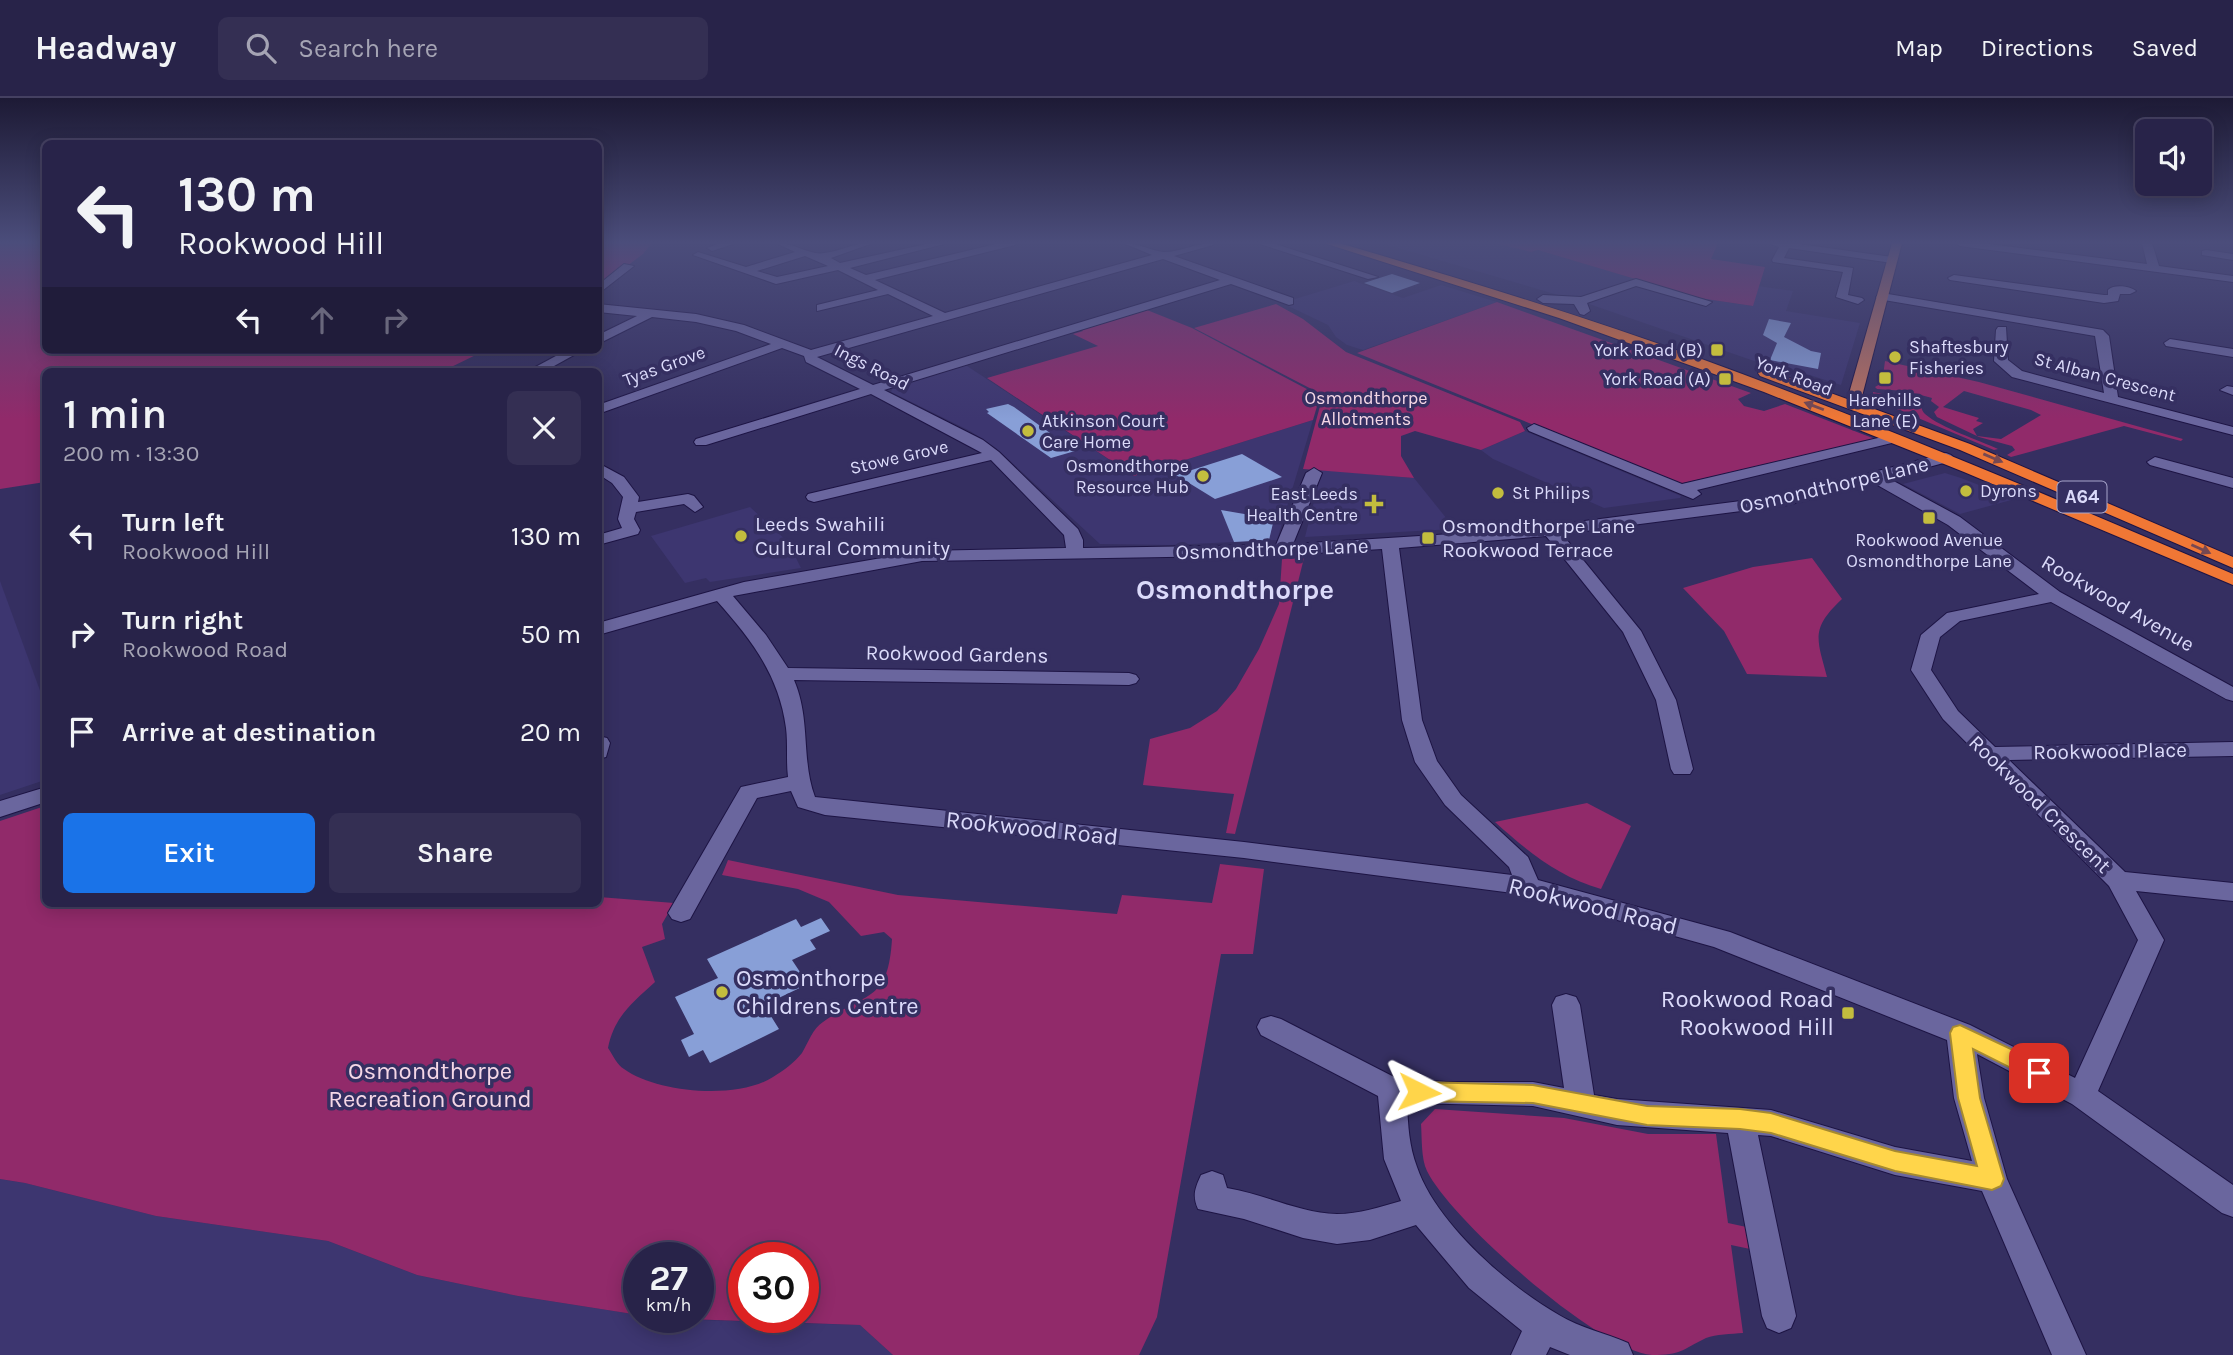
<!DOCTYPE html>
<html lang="en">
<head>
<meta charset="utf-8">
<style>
  body { margin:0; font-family:Karla,sans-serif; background:#342f53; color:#f1f3f6; height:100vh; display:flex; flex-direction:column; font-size:26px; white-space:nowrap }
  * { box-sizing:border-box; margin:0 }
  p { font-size:23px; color:#a5a4b4 }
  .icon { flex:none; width:38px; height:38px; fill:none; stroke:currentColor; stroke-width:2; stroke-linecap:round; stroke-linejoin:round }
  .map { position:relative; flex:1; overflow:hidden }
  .panel { position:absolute; left:42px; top:270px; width:560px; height:539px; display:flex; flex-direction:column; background:#282349; border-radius:10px; box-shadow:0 4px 18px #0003,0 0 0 2px #444061 }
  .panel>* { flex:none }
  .top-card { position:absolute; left:42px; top:42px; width:560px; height:214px; border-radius:10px; box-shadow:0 4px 18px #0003,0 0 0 2px #444061; background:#282349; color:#f1f3f6; overflow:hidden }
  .tools { position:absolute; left:2135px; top:21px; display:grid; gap:14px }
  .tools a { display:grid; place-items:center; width:77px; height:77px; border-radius:10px; background:#282349; box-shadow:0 4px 18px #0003,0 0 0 2px #444061; font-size:35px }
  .speed { position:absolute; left:623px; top:1144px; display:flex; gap:14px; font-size:35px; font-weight:700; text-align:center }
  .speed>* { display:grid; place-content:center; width:91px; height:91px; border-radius:50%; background:#282349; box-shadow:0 4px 18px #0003,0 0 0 2px #444061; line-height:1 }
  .speed small { font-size:18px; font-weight:400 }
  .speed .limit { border:10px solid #d22; background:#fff; color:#111 }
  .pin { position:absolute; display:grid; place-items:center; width:60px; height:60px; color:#fff; margin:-30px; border-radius:14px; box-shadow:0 4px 10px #0006 }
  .me { position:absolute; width:77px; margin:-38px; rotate:93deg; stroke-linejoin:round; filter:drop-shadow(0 0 5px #0008) }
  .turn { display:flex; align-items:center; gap:24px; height:147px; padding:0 21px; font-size:32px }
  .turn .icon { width:91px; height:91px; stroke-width:2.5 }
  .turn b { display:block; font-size:49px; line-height:60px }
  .lanes { display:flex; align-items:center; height:66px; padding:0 21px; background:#0003; justify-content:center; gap:35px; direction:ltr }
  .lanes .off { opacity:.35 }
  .round { display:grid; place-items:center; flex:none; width:74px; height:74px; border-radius:10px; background:#342f53 }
  .headline { display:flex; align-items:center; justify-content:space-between; height:119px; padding:0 21px }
  h1 { font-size:42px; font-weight:600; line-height:52px }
  .button { display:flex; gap:14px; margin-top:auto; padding:14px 21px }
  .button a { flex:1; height:80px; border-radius:10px; background:#1a73e8; color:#fff; font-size:28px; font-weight:600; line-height:80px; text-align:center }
  .button a+a { background:#342f53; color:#f1f3f6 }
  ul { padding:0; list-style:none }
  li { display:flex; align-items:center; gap:21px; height:98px; padding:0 21px }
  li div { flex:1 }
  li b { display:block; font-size:26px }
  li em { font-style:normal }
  header { display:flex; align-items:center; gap:42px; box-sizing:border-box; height:98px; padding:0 35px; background:#282349; border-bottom:2px solid #444061 }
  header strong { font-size:33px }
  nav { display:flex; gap:38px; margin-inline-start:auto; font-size:24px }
  .search { width:490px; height:63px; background:#342f53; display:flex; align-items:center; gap:18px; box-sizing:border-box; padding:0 24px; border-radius:10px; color:#a5a4b4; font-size:26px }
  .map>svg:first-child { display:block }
</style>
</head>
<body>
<header>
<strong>Headway</strong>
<div class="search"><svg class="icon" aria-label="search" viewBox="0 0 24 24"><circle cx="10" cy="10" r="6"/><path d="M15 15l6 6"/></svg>Search here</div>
<nav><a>Map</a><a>Directions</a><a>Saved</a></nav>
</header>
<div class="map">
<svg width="2233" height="1257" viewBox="0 0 2233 1257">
  <rect width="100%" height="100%" fill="#352f61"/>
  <g fill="#3d3670">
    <path d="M1381,145H1495L1531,154L1538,152L1699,200L1752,208L1758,188L1793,193L1786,213L1860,225L1841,287L1778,267L1760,265L1592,207Z"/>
    <path d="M1354,183L1403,200L1441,187L1497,204L1363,252L1347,247L1336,239L1328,227L1282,205Z"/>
    <path d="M964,266L1134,378L1313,322L1277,442L1170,447L1100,446L996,350L970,333L891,294L893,289Z"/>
    <path d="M1525,333L1681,398L1680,400L1604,410L1493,361L1481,352Z"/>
    <path d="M1322,372L1414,380L1455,431L1305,439Z"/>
    <path d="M1945,375L1961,380L2015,401L1960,416L1903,386Z"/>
    <path d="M750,409L788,444L801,470L710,484L706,480L685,485L651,438Z"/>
    <path d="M0,483L46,609L45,682L0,697Z"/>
    <path d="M0,1081L25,1085L156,1118L328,1143L417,1177L518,1198L639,1217V1220L860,1227L893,1257H0Z"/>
  </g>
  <g fill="#912a6a" fill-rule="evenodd">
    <path d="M0,145H45L46,252H486L443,273H46L45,384L0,391Z"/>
    <path d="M599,145H652L643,156L599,189Z"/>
    <path d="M1495,145H1718L1711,161L1765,169L1753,208L1699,200L1538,152L1531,154Z"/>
    <path d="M1497,204L1751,295L1738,301L1744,308L1764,313L1785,306L1875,341L1679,386L1357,255Z"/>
    <path d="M1276,206L1303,221L1346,254L1520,324L1525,333L1481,352L1415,333L1401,338V358L1414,380L1303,371L1323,297L1194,230Z"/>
    <path d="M1147,212L1192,230L1320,298L1313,322L1134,378L987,280L1098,248L1073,236L1083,233L1081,231Z"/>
    <path d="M1885,263L1979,284L2183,341L2181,343L2124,328L2011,359L2007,357L2015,352L2012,348L1979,339L1937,319L1934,314L1939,309L1931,303L1932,300L1906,293L1877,291L1875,289L1882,285ZM1964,293L2031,312L2041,317L2001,341L1977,338L1973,331L1983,325L1976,323L1979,320L1943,309Z"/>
    <path d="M1873,294L1916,303C1923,307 1920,311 1925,316C1941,330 1979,342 1998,351L1994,352L1873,301Z"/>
    <path d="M1304,460L1235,736L1226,735L1234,696L1143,687L1150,641L1190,630L1217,613L1236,591L1259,551L1279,506L1282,461Z"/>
    <path d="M1812,460L1842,501C1810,531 1817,541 1827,579L1747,576L1724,533L1683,490L1753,469Z"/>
    <path d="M1587,705L1631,728L1601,791C1559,779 1527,753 1495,724Z"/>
    <path d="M45,708L46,805H598L599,799L674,805L662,826L665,841L642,849L655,884C632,905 614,919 608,950C613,957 617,967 624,971C657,995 738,1002 773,979C783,973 795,964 802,955C808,945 813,930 823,924C867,893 888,905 892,841L884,834L861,838L829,804L798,791L722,777L728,762L898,797L1117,816L1122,797L1212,805L1220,766L1264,771L1253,856H1221L1157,1219L1139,1257H893L860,1227L657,1220H698V1160H639V1217L518,1198L417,1177L328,1143L156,1118L25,1085L0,1081V723ZM744,1160H803V1220H744Z"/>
    <path d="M1435,1011L1564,1020L1648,1036H1716L1728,1125L1751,1130L1755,1152L1731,1147L1743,1235C1731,1236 1716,1236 1706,1240C1681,1252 1682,1257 1652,1257C1599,1253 1451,1122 1427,1073C1421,1061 1422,1040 1421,1026Z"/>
  </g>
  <g fill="#889fd7">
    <path d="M1392,176L1420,185L1392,195L1364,185Z"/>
    <path d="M1769,221L1791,225L1784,239L1811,253L1821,255L1818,271L1770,262L1777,245L1763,237Z"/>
    <path d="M1008,306L1014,309L1075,353L1051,360L987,315L989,314L986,311Z"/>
    <path d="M1242,356L1282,379L1215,401L1176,377Z"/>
    <path d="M1221,412L1274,421L1269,442L1234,444Z"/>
    <path d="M821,820L830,833L810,842L816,851L792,862L808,886L764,907L779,931L710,965L703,952L689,959L681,942L694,936L675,899L718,880L707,861L796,821L801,829Z"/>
  </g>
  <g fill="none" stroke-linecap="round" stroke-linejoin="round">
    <g stroke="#1d1444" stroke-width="2">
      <g id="minor">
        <path d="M720,145H736L712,153L707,150Z"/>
        <path d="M776,145C793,144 811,158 824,155C842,153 855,144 873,145L831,160L840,165L931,145H948L850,170L866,177L1000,145H1016L1015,147L875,182L945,215L1152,157L1123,145C1138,145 1149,152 1163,154C1176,155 1197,145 1214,145L1213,147L1174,158L1293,200V206L1289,207L1231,186L884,292L983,342L999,354L1078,431L1083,442V450L1276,447L1306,375L1314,370L1322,375L1293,446L1515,432L1787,397L1946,355L1951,357L1954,360L1951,363L1888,380L1960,419L2060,494L2233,589V603L2226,601L2051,504L1960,523L1940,539L1931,572L1958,613L1995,649L2233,644V658L2009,662L2125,774L2233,785V803L2136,793L2164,842L2098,993L2233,1087V1119L2222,1115L2072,1006L1977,956L1984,1000L2007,1081L2086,1257H2052L1982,1093L1895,1077L1771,1038L1758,1037L1796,1218L1791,1230L1779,1235L1767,1230L1762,1218L1728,1035L1617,1027L1533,1008L1407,1005C1408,1027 1409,1048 1417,1069C1436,1125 1508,1188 1559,1217C1580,1230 1606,1235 1628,1245L1633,1257H1570L1550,1249L1546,1257H1511L1522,1233L1469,1190L1416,1127L1370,1142L1337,1146L1303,1140L1244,1121L1198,1111C1192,1098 1195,1090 1201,1077L1212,1073L1223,1077L1227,1090C1264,1096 1300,1115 1337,1116C1359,1116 1380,1109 1401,1103L1384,1061L1378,998L1261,937L1257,929L1261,921L1271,918L1281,921L1396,980L1446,984H1533L1564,990L1552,907L1556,899L1566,896L1576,899L1580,907L1594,997L1617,1001L1771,1012L1895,1049L1972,1063L1954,1000L1947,942L1714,849L1528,797L1244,760L825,717L798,709L791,693L757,700L690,821L681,824L672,821L668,815L741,689L788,679C786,663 788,646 786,630C779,577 751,541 717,503L598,537V525L744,484L922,453L1066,450L1064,437L991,362L814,404L808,402L806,399L808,396L982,355L871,296L706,347H696L694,344L696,341L860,291L806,264L804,258L782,250L598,316V307L771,246L736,233L696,224L652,219L598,246V237L637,218L598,214V206L696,216L744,227L811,252L933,218L888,196L817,213V207L878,192L838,172L776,186L693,157L698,154L746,169L795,154ZM805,158L828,168L777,179L757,173ZM1163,161L1220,182L873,287L817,259ZM1872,384L1948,427L2039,496L1947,515L1921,537L1911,572L1943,621L2109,788L2138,842L2075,980L1970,927L1730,834L1538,782L1528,759L1461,697L1437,663L1422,622L1399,450L1546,438L1623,534L1656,602L1671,671L1674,676H1690L1693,671L1676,602L1641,533L1562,436L1788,407ZM1382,451L1402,622L1415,664L1445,707L1509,769L1512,777L1244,744L815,699C801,662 811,621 794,582L1129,587L1136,585L1139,581L1136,577L1129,575L788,570L766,537L733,498L922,463L1282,457Z"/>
        <path d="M1257,145H1272L1378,179L1368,181Z"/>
        <path d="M1768,145H1792L1892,159L1897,162L1892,165L1789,150L1784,160L1853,170L1848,197L1862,200L1864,202L1858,206L1836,199L1843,174L1773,164L1772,162L1779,149Z"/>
        <path d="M1955,145H1981L2147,166L2142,145H2152L2159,168L2233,178V184L1960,148Z"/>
        <path d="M2206,152L2233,156V162L2202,157V153Z"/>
        <path d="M624,166L634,168L598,196V187Z"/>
        <path d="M1954,177L2104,197H2108V192C2114,186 2130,188 2136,193L2130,196H2120L2118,203L2104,205L1950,182L1948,180Z"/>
        <path d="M1636,181L1712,204L1706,208L1636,188L1587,205L1590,213L1584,217L1580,216L1574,206L1543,205L1537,201L1543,197L1581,199Z"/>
        <path d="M1882,195L2103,232L2109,238L2118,299L2233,329V337L2012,279L1994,263L1996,232L1998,229H2006L2008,262L2022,273L2104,295L2095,238L1878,201L1876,199Z"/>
        <path d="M2170,241L2233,251V259L2166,248L2164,245Z"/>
        <path d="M567,252H583L545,273H528Z"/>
        <path d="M2227,288L2233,289V297L2220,292Z"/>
        <path d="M1534,326L1682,386L1895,336L1902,340L1900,343L1697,392L1701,396L1693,401L1529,333L1527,330Z"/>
        <path d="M2155,359L2233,380V390L2150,367L2147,364Z"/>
        <path d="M598,365L624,379L639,399L638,404L688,396L694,398L703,409L695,414L684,406L636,414L634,421L640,432L638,436L598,447V437L622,430L618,421L623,399L612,385L598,376Z"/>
        <path d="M598,638L607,640L610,645L606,659L598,661Z"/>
        <path d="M46,689V704L0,719V703Z"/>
      </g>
    </g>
    <g stroke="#1d1444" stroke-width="2">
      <path id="major" d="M1892,145H1902L1860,306L1853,310L1848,309L1846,306Z"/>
    </g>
    <g stroke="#1d1444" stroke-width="2">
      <g id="highway">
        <path d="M1324,145H1339C1462,181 1586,219 1707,263C1885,328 2059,402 2233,476V487L1964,374L1764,294L1559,220Z"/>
        <path d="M1765,271L1970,346L2233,459V470L1960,352L1760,278L1758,275Z"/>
      </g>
    </g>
    <use href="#minor" fill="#6a669e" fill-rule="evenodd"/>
    <use href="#major" fill="#ba705f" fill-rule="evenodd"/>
    <use href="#highway" fill="#f07735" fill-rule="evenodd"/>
  </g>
  <defs><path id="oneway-solid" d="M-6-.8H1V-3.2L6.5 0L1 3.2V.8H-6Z" transform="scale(1.75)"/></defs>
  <g fill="#764852">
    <use href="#oneway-solid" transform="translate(1814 308) rotate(-159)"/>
    <use href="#oneway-solid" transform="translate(1993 360) rotate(23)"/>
    <use href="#oneway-solid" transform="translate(2201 451) rotate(24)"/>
  </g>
  <linearGradient id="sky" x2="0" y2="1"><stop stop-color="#1d1a35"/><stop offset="0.45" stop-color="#4b4d7b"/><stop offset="1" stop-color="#4b4d7b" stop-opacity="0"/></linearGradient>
  <rect width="2233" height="321" fill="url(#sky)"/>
  <path fill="#ffd54a" stroke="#a68a30" stroke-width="2" d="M1960,927L2047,968L2050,975L2047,981L2039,984L1973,951L1980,1000L2004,1081L2001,1088L1992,1092L1895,1073L1771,1035L1740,1031L1647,1027L1533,1005L1419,1003L1412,1000L1408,994L1412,987L1419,984L1533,987L1647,1008L1740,1011L1771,1015L1895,1053L1977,1068L1958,1000L1950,935L1953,929Z"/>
  <g fill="#c3bd3e" stroke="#352f61" stroke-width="2.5">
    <rect x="1710" y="245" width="14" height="14" rx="3.5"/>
    <circle cx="1895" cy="259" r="7"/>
    <rect x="1878" y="273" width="14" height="14" rx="3.5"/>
    <rect x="1718" y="274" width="14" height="14" rx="3.5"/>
    <circle cx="1028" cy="333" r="7"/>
    <circle cx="1203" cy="378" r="7"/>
    <circle cx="1966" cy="393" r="7"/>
    <circle cx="1498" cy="395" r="7"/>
    <path d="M1370.5 395.5h7v7h7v7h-7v7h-7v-7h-7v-7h7z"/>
    <rect x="1922" y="413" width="14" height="14" rx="3.5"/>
    <circle cx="741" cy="438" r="7"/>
    <rect x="1421" y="433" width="14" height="14" rx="3.5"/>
    <circle cx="722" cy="894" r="7"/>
    <rect x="1841" y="908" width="14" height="14" rx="3.5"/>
  </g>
  <g text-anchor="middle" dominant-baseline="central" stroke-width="7" stroke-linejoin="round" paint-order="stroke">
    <g font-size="18" fill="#dbdafa" stroke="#352f61" text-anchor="start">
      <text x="1909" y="249">Shaftesbury<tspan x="1909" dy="21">Fisheries</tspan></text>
      <text x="1703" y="252" text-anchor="end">York Road (B)</text>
      <text x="1711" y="281" text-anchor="end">York Road (A)</text>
      <text x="1885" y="302" text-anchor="middle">Harehills<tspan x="1885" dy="21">Lane (E)</tspan></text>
      <text x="1042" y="323">Atkinson Court<tspan x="1042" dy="21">Care Home</tspan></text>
      <text x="1189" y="368" text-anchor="end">Osmondthorpe<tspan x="1189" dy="21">Resource Hub</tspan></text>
      <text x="1980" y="393">Dyrons</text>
      <text x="1512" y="395">St Philips</text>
      <text x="1358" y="396" text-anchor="end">East Leeds<tspan x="1358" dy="21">Health Centre</tspan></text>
      <text x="1929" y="442" text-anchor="middle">Rookwood Avenue<tspan x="1929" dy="21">Osmondthorpe Lane</tspan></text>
    </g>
    <g font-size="18" fill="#dbdafa" stroke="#352f61">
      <text transform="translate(664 268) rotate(-20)">Tyas Grove</text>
      <text transform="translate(872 269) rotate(27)">Ings Road</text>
      <text transform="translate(1794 278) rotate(21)">York Road</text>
      <text transform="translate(2105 279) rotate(15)">St Alban Crescent</text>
      <text transform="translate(899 359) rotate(-13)">Stowe Grove</text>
    </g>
    <g font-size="18" fill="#f5d7e6" stroke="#352f61">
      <text x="1366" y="300">Osmondthorpe<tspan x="1366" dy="21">Allotments</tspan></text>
    </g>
    <rect fill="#352f61" stroke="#a9a7cc" stroke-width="2" x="2057.5" y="383.5" width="49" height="31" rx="5"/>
    <g font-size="19" font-weight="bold" fill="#dbdafa">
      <text x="2082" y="399">A64</text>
    </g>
    <g font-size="21" fill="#dbdafa" stroke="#352f61">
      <text transform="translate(1834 387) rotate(-13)">Osmondthorpe Lane</text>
      <text transform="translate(1272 451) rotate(-2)">Osmondthorpe Lane</text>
      <text transform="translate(2118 505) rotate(30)">Rookwood Avenue</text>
      <text transform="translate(957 556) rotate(1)">Rookwood Gardens</text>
      <text transform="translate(2110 653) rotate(-1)">Rookwood Place</text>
      <text transform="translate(2040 706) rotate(44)">Rookwood Crescent</text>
    </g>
    <g font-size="21" fill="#dbdafa" stroke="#352f61" text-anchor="start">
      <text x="755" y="426">Leeds Swahili<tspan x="755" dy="24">Cultural Community</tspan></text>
      <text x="1442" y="428">Osmondthorpe Lane<tspan x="1442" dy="24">Rookwood Terrace</tspan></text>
    </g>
    <g font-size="24" fill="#dbdafa" stroke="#352f61">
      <text transform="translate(1032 730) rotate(6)">Rookwood Road</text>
      <text transform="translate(1593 808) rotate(14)">Rookwood Road</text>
    </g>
    <g font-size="24" fill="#dbdafa" stroke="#352f61" text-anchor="start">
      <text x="736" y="880">Osmonthorpe<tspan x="736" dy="28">Childrens Centre</tspan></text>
      <text x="1834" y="901" text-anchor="end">Rookwood Road<tspan x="1834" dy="28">Rookwood Hill</tspan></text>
    </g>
    <g font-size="24" fill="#f5d7e6" stroke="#352f61">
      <text x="430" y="973">Osmondthorpe<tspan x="430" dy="28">Recreation Ground</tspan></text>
    </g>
    <g font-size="28" font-weight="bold" fill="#dbdafa" stroke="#352f61">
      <text x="1235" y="491">Osmondthorpe</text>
    </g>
  </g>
</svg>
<div class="tools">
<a><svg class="icon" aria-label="sound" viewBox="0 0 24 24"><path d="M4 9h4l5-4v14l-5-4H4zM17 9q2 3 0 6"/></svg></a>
</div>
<div class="speed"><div>27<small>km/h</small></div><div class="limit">30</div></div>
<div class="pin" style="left:2039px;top:975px;background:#d93025"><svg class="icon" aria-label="arrive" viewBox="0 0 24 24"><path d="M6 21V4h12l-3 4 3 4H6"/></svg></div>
<svg class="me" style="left:1419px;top:994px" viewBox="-20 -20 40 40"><path d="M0-17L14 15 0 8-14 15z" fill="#ffd54a" stroke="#fff" stroke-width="4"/></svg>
<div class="top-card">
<div class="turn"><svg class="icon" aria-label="left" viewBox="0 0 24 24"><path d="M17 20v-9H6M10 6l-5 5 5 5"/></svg><div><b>130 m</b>Rookwood Hill</div></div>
<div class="lanes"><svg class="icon" aria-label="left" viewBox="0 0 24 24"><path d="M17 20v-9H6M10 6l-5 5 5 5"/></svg><svg class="icon off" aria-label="ahead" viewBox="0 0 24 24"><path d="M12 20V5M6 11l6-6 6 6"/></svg><svg class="icon off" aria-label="right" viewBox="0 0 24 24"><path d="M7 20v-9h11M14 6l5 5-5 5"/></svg></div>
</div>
<section class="panel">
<div class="headline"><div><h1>1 min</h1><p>200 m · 13:30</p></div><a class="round"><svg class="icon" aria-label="close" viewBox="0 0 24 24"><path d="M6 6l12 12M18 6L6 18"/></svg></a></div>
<ul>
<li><svg class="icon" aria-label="left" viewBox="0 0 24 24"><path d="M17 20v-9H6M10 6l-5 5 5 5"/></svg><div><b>Turn left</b><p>Rookwood Hill</p></div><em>130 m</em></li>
<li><svg class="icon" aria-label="right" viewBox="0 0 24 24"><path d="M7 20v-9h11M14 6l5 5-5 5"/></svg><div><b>Turn right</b><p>Rookwood Road</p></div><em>50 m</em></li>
<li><svg class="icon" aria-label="arrive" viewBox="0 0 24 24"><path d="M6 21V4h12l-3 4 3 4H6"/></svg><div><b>Arrive at destination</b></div><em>20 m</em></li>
</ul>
<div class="button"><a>Exit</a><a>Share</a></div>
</section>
</div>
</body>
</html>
